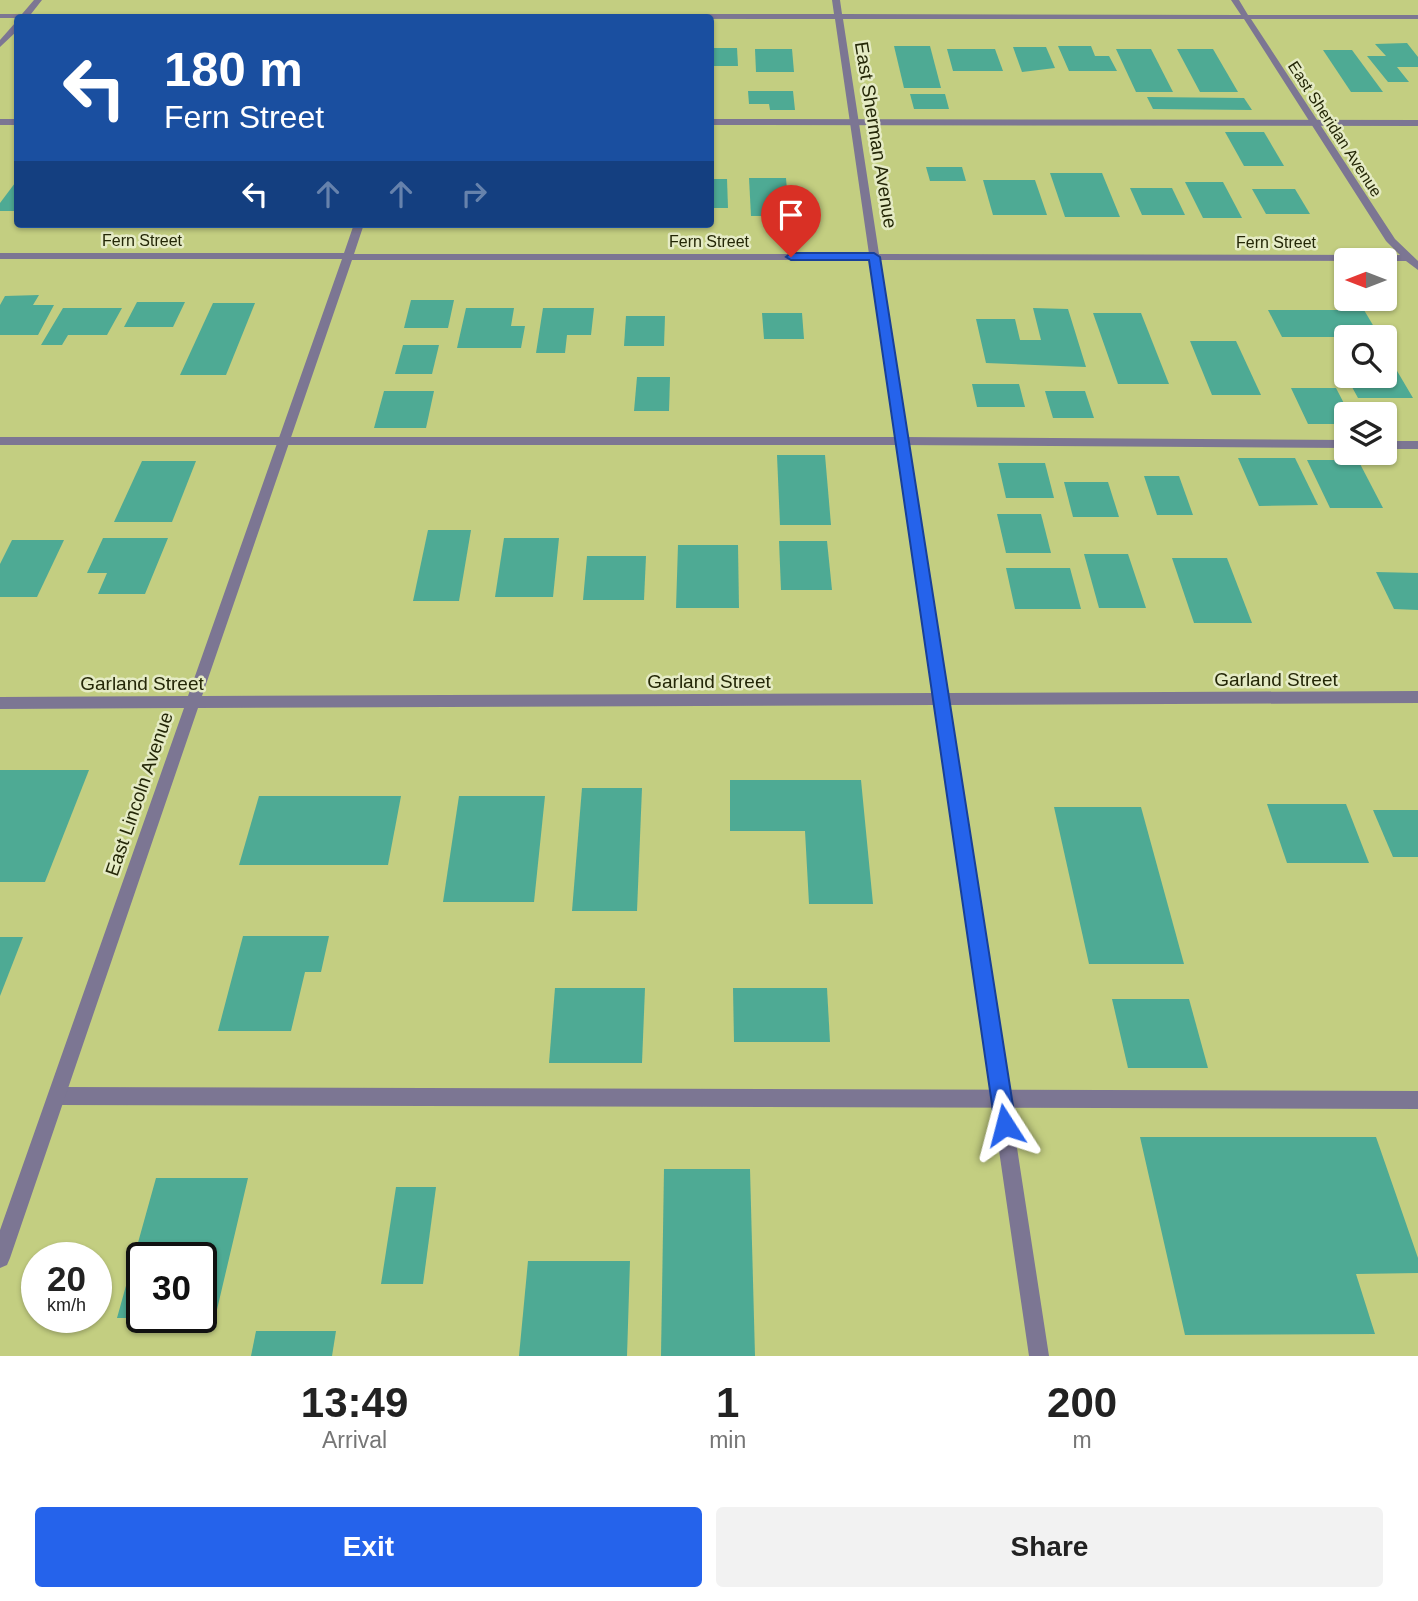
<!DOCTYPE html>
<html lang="en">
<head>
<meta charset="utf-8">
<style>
  body { margin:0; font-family:Helvetica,sans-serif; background:#f2f2f2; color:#222; height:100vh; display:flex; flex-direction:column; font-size:26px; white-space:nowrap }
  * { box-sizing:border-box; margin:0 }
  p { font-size:23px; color:#767676 }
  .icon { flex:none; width:38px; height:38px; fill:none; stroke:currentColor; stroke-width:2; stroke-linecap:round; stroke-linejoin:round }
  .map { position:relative; height:1356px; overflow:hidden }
  .side { display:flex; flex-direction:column; background:#fff; flex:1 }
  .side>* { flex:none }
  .hud { position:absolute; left:14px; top:14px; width:700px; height:214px; border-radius:7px; box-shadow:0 2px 5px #0004; background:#1a4fa0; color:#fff; overflow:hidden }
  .needle { width:46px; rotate:270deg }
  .tools { position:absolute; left:1334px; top:248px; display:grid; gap:14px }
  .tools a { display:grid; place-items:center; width:63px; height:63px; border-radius:7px; background:#fff; box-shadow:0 2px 5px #0004; font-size:35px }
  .speed { position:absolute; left:21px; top:1242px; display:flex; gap:14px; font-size:35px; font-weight:700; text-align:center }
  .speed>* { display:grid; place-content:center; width:91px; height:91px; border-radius:50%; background:#fff; box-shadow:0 2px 5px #0004; line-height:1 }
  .speed small { font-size:18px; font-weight:400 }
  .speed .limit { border:4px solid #111; border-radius:10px; background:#fff; color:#111 }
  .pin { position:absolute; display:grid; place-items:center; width:60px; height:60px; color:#fff; margin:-72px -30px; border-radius:50% 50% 50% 0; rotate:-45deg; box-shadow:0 0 7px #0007 }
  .pin .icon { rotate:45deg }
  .me { position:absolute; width:77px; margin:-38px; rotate:351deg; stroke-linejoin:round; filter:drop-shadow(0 0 5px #0008) }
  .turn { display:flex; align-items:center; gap:24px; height:147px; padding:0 35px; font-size:32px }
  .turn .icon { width:91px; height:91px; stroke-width:2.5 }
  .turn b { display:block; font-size:49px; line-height:60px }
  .lanes { display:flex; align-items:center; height:66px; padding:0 35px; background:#0003; justify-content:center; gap:35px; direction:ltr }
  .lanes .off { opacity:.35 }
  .eta { display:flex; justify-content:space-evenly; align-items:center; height:119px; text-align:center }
  .eta b { font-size:42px; font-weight:600; line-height:49px }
  .action { display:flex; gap:14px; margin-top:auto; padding:14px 35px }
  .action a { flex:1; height:80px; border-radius:7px; background:#2563eb; color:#fff; font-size:28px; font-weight:600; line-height:80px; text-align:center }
  .action a+a { background:#f2f2f2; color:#222 }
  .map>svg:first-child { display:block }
</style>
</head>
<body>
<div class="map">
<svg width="1418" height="1356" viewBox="0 0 1418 1356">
  <rect width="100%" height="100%" fill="#c3ce81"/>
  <g fill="#4eaa94">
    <path d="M1407,43L1418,57V67H1397L1409,82H1388L1367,56H1386L1375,44Z"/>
    <path d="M894,46H930L941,88H904Z"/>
    <path d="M1058,46H1091L1095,56H1109L1117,71H1069Z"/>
    <path d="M1013,47H1046L1055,68L1022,72Z"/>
    <path d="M710,48H737L738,66H710Z"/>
    <path d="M755,49H792L794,72H756Z"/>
    <path d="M947,49H995L1003,71H953Z"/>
    <path d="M1116,49H1151L1173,92H1136Z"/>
    <path d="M1177,49H1213L1238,92H1200Z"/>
    <path d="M1323,50H1352L1383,92H1351Z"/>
    <path d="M748,91H793L795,110H770L769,104H749Z"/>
    <path d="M910,94H945L949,109H914Z"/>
    <path d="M1147,97L1244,98L1252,110L1153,109Z"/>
    <path d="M1225,132H1264L1284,166H1244Z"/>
    <path d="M926,167H962L966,181H930Z"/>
    <path d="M1050,173H1102L1120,217H1065Z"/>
    <path d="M749,178H786L789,216H751Z"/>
    <path d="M18,179V211H0V203Z"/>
    <path d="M710,179H727L728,208H710Z"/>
    <path d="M983,180H1035L1047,215H993Z"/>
    <path d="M1185,182H1223L1242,218H1203Z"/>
    <path d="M1130,188H1172L1185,215H1142Z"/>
    <path d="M1252,189H1295L1310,214H1266Z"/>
    <path d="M39,295L33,305H54L38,335H0V305L5,296Z"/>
    <path d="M411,300H454L448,328H404Z"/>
    <path d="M137,302H185L173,327H124Z"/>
    <path d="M213,303H255L226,375H180Z"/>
    <path d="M63,308H122L107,335H68L62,345H41Z"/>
    <path d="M466,308H514L511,326H525L521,348H457Z"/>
    <path d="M543,308H594L591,335H567L565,353H536Z"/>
    <path d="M1033,308L1068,309L1086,367L986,363L976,319H1015L1020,340H1041Z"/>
    <path d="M1268,310H1364L1380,337H1282Z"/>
    <path d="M762,313H802L804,339H764Z"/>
    <path d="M1093,313H1141L1169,384H1118Z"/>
    <path d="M626,316H665L664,346H624Z"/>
    <path d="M1190,341H1236L1261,395H1212Z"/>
    <path d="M403,345H439L432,374H395Z"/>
    <path d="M1384,359H1390L1413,398H1358L1346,376H1384Z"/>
    <path d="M637,377H670L669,411H634Z"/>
    <path d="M972,384H1019L1025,407H977Z"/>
    <path d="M1291,388H1336L1350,415H1346V424H1308Z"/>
    <path d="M384,391H434L426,428H374Z"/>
    <path d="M1045,391H1085L1094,418H1053Z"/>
    <path d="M777,455H825L831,525H780Z"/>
    <path d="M1238,458H1295L1318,505L1259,506Z"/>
    <path d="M1307,460H1358L1383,508H1330Z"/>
    <path d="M142,461H196L172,522H114Z"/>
    <path d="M998,463H1045L1054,498H1006Z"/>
    <path d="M1144,476H1179L1193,515H1157Z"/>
    <path d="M1064,482H1108L1119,517H1073Z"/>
    <path d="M997,514H1041L1051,553H1006Z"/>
    <path d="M428,530H471L459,601H413Z"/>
    <path d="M103,538H168L145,594H98L107,573H87Z"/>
    <path d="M504,538H559L553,597H495Z"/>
    <path d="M12,540H64L37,597H0V564Z"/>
    <path d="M779,541H827L832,590H781Z"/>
    <path d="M678,545H738L739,608H676Z"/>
    <path d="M1084,554H1128L1146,608H1099Z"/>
    <path d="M587,556H646L644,600H583Z"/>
    <path d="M1172,558H1227L1252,623H1194Z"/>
    <path d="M1006,568H1070L1081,609H1015Z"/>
    <path d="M1376,572L1418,573V610L1394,609Z"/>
    <path d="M0,770H89L45,882H0Z"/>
    <path d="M730,780H861L873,904H809L805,831H730Z"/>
    <path d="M582,788H642L637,911H572Z"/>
    <path d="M259,796H401L388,865H239Z"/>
    <path d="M459,796H545L534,902H443Z"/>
    <path d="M1267,804H1346L1369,863H1287Z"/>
    <path d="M1054,807H1141L1184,964H1089Z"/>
    <path d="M1373,810H1418V857H1393Z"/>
    <path d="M243,936H329L321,972H305L291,1031H218Z"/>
    <path d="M0,937H23L0,996Z"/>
    <path d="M555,988H645L642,1063H549Z"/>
    <path d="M733,988H827L830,1042H734Z"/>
    <path d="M1112,999H1189L1208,1068H1128Z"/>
    <path d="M1140,1137H1376L1418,1258V1273L1356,1274L1375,1334L1185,1335Z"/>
    <path d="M664,1169H750L755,1356H661Z"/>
    <path d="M156,1178H248L215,1318H201V1258H142V1318H117Z"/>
    <path d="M396,1187H436L423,1284H381Z"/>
    <path d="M528,1261H630L627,1356H519Z"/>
    <path d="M256,1331H336L332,1356H251Z"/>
  </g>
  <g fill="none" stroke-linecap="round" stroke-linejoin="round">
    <g fill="#7c7693" fill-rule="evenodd">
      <rect x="0" y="119" width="18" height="6"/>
      <path d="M710,119L1418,120V126L710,125Z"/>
      <path d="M0,437H902L1346,440V448L902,445H0Z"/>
      <rect x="1384" y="441" width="34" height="8"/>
      <path d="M57,1087L1418,1091V1109L57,1105L51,1102L48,1096L51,1090Z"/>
    </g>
    <g fill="#7c7693" fill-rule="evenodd">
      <path d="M34,0H42L31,14H834L832,0H840L842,14L1241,15L1231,0H1239L1248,15H1418V19H1251L1395,239L1418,261V270L1406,261L880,260L947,693L1418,691V703L949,705L1049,1356H1029L934,705L198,708L10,1258L7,1265L0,1268V1230L184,708L0,709V697L188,696L342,259H0V253H344L354,224H364L354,254H869L835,19L0,18V14H22ZM843,19H1244L1386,241L1400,255L879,254ZM352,260H870L933,693L202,696Z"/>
      <path d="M15,23H18V30L0,47V40Z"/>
    </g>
  </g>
  <path fill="#2563eb" stroke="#184099" stroke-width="2" d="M874,253L880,257L1016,1125L1013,1133L1005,1136L998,1133L995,1125L869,260H791L786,257L791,253Z"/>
  <g text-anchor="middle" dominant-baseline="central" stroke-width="5" stroke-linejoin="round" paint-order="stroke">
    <g font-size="16" fill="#242707" stroke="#e5ebc5">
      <text transform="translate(1335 129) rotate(57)">East Sheridan Avenue</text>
      <text x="142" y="240">Fern Street</text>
      <text x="709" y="241">Fern Street</text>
      <text x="1276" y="242">Fern Street</text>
    </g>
    <g font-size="19" fill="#242707" stroke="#e5ebc5">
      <text transform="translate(876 135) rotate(81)">East Sherman Avenue</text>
      <text x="1276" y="679">Garland Street</text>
      <text x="709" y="681">Garland Street</text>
      <text x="142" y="683">Garland Street</text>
      <text transform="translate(139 794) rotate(-71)">East Lincoln Avenue</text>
    </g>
  </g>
</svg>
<div class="tools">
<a><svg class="needle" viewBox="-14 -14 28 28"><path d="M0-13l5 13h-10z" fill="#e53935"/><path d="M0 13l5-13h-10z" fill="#767676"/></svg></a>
<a><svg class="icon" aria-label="search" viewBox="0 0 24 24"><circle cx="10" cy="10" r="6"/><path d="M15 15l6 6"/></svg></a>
<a><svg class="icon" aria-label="layers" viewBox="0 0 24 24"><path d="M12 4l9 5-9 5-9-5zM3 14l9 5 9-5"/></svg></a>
</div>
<div class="speed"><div>20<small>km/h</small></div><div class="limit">30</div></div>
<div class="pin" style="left:791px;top:257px;background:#d93025"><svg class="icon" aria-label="arrive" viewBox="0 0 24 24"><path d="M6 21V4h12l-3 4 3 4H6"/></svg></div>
<svg class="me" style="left:1005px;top:1125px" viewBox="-20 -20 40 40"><path d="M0-17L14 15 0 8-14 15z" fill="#2563eb" stroke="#fff" stroke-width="4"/></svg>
<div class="hud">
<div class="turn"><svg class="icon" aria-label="left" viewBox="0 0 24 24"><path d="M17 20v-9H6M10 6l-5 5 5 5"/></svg><div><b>180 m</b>Fern Street</div></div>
<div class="lanes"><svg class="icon" aria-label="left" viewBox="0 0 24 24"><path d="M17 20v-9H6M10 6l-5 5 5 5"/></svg><svg class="icon off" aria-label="ahead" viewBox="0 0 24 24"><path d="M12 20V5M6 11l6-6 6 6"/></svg><svg class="icon off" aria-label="ahead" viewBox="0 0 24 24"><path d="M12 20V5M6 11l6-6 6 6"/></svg><svg class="icon off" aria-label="right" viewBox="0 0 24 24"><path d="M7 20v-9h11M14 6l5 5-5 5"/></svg></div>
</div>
</div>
<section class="side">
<div class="eta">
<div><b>13:49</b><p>Arrival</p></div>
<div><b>1</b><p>min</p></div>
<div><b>200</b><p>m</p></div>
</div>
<div class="action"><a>Exit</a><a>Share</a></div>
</section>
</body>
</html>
